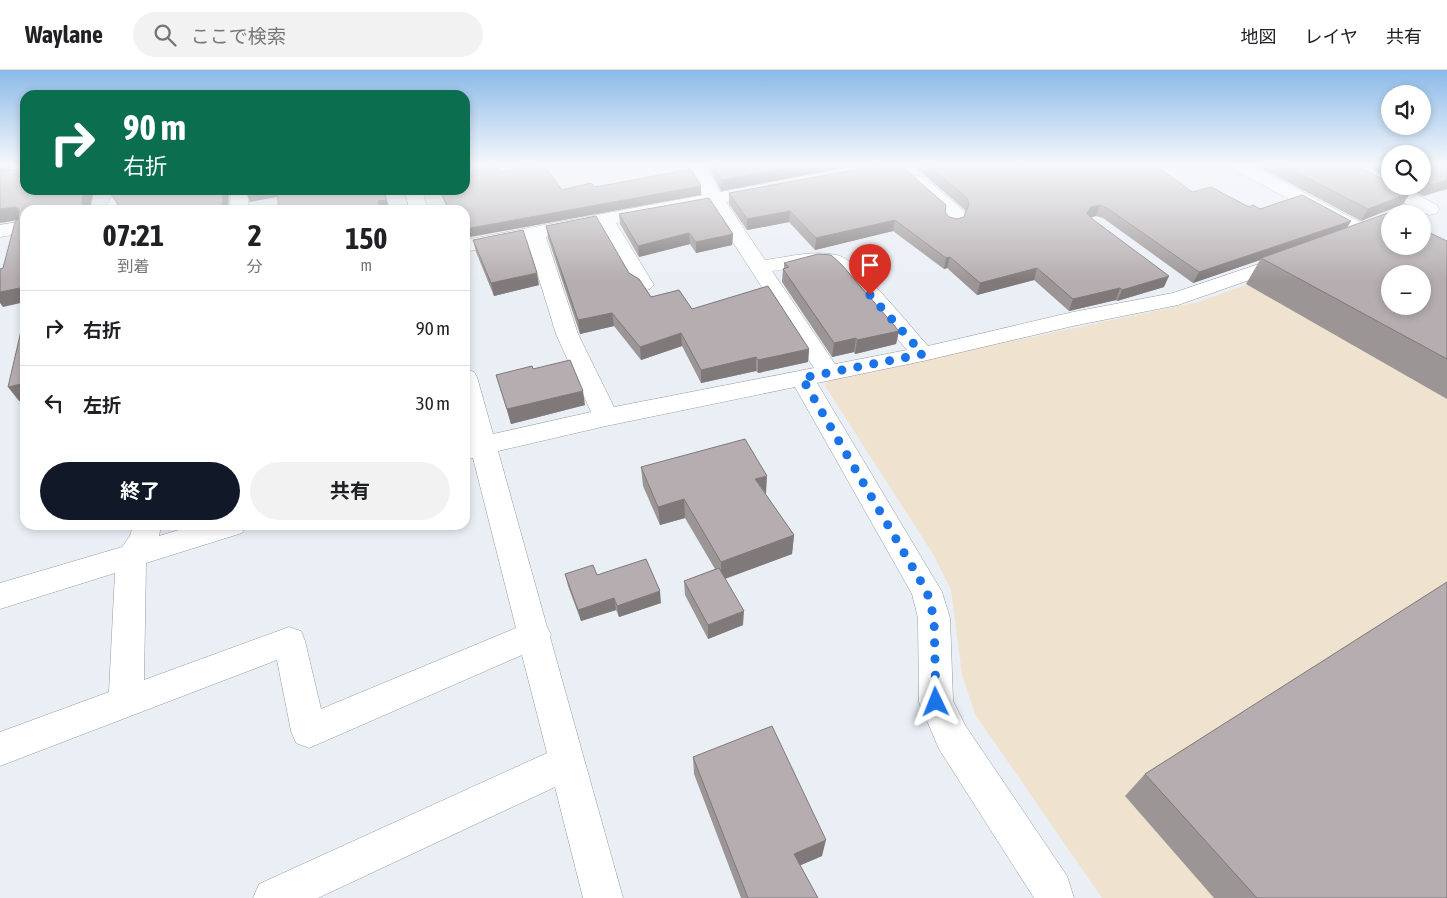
<!DOCTYPE html>
<html lang="ja">
<head>
<meta charset="utf-8">
<style>
  body { margin:0; font-family:"Asap Condensed","Noto Sans JP",sans-serif; background:#f2f2f2; color:#202124; height:100vh; display:flex; flex-direction:column; font-size:19px; white-space:nowrap }
  * { box-sizing:border-box; margin:0 }
  p { font-size:16px; color:#757577 }
  .icon { flex:none; width:28px; height:28px; fill:none; stroke:currentColor; stroke-width:2; stroke-linecap:round; stroke-linejoin:round }
  .map { position:relative; flex:1; overflow:hidden }
  .drawer { position:absolute; left:20px; top:135px; width:450px; height:325px; display:flex; flex-direction:column; background:#fff; border-radius:15px; box-shadow:0 2px 8px #0003 }
  .drawer>* { flex:none }
  .top-card { position:absolute; left:20px; top:20px; width:450px; height:105px; border-radius:15px; box-shadow:0 2px 8px #0003; background:#0b6e4f; color:#fff; overflow:hidden }
  .tools { position:absolute; left:1381px; top:15px; display:grid; gap:10px }
  .tools a { display:grid; place-items:center; width:50px; height:50px; border-radius:50%; background:#fff; box-shadow:0 2px 8px #0003; font-size:25px }
  .pin { position:absolute; display:grid; place-items:center; width:42px; height:42px; color:#fff; margin:-51px -21px; border-radius:50% 50% 50% 0; rotate:-45deg; box-shadow:0 0 5px #0007 }
  .pin .icon { rotate:45deg }
  .me { position:absolute; width:55px; margin:-28px; rotate:358deg; stroke-linejoin:round; filter:drop-shadow(0 0 4px #0008) }
  .turn { display:flex; align-items:center; gap:18px; height:105px; padding:0 20px; font-size:22px }
  .turn .icon { width:65px; height:65px; stroke-width:2.5 }
  .turn b { display:block; font-size:35px; line-height:42px }
  .eta { display:flex; justify-content:space-evenly; align-items:center; height:85px; text-align:center }
  .eta b { font-size:30px; font-weight:700; line-height:35px }
  .action { display:flex; gap:10px; margin-top:auto; padding:10px 20px }
  .action a { flex:1; height:58px; border-radius:30px; background:#111827; color:#fff; font-size:20px; font-weight:700; line-height:58px; text-align:center }
  .action a+a { background:#f2f2f2; color:#202124 }
  ul { padding:0; list-style:none }
  li { display:flex; align-items:center; gap:15px; height:75px; padding:0 20px; border-top:1px solid #e0e0e0 }
  li div { flex:1 }
  li b { display:block; font-size:19px }
  li em { font-style:normal }
  header { display:flex; align-items:center; gap:30px; box-sizing:border-box; height:70px; padding:0 25px; background:#fff; border-bottom:1px solid #e0e0e0 }
  header strong { font-size:24px }
  nav { display:flex; gap:28px; margin-inline-start:auto; font-size:18px }
  .search { width:350px; height:45px; background:#f2f2f2; display:flex; align-items:center; gap:12px; box-sizing:border-box; padding:0 18px; border-radius:28px; color:#757577; font-size:19px }
  .map>svg:first-child { display:block }
</style>
</head>
<body>
<header>
<strong>Waylane</strong>
<div class="search"><svg class="icon" aria-label="search" viewBox="0 0 24 24"><circle cx="10" cy="10" r="6"/><path d="M15 15l6 6"/></svg>ここで検索</div>
<nav><a>地図</a><a>レイヤ</a><a>共有</a></nav>
</header>
<div class="map">
<svg width="1447" height="828" viewBox="0 0 1447 828">
  <rect width="100%" height="100%" fill="#eaeff6"/>
  <path fill="#efe3cf" fill-rule="evenodd" d="M1390,163V176H1422L1447,184V828H1102L975,644L962,605L951,520L933,484L825,316L828,310L1198,232ZM1390,204H1422V236H1390Z"/>
  <g fill="none" stroke-linecap="round" stroke-linejoin="round">
    <g stroke="#979ca2" stroke-width="1">
      <g id="minor">
        <path d="M687,95H705L720,122L766,114L772,115L775,119L772,123L726,132L765,190C789,187 816,179 840,186C857,191 913,259 928,276L1073,242L1173,223L1288,184L1295,186L1298,190L1295,194L1178,235L1073,256L923,291L817,313L942,522L950,548L953,631L965,655L1067,806L1074,828H1034L939,679L919,632L918,548L912,524L795,317L606,356L498,381L547,557L551,565L550,567L623,828H583L555,717L318,828H253L259,814L547,683L522,585L309,678L296,673L291,661L277,590L0,696V662L109,622L115,503L0,539V513L122,477L130,466L133,455H161L159,466L195,455H246L242,463L146,493L144,610L289,557L301,561L305,571L321,639L516,558L473,388L465,390V371L469,370L465,355V299L474,302L477,307L493,364L591,342L556,264L527,170L465,182V170L703,125ZM709,135L814,298L614,337L578,264L546,167L599,156L632,215L636,219L643,221L650,219L654,215L616,153ZM818,195L830,196L850,214L907,280L835,294L772,201Z"/>
        <path d="M1231,95H1252L1373,159L1376,163L1373,167L1366,169L1359,167L1233,99Z"/>
        <path d="M1339,95H1361L1390,111V116H1401L1437,135L1439,139L1437,143L1430,145L1423,143L1341,99Z"/>
        <path d="M918,106L924,107L963,140L965,144L961,156L954,158L947,156L944,152L946,145L912,115L909,111L912,107Z"/>
        <path d="M113,120H131L130,126L122,140H104L112,126Z"/>
        <path d="M231,120H249L248,140H230Z"/>
        <path d="M404,120H422L428,140H410Z"/>
        <path d="M25,151V163L0,167V155Z"/>
      </g>
    </g>
    <use href="#minor" fill="#fff" fill-rule="evenodd"/>
  </g>
  <g fill="#9c9596">
    <path d="M711,95H860L721,121L711,102Z"/>
    <path d="M913,95H1155L1192,122L1260,139L1351,151L1347,158L1447,171V329L1246,214L1260,190L1193,213L1103,148L1096,146L1090,148L1164,217L1117,231L1116,230L1069,241L1034,210L977,225L947,198L944,199L893,161L815,180L789,152L747,160L729,134V123L945,142L949,147L957,149L964,147L966,142L964,139Z"/>
    <path d="M1256,95H1356L1410,123L1403,134L1361,151Z"/>
    <path d="M1365,95H1390V109Z"/>
    <path d="M1422,95H1447V119L1423,126L1406,116H1422Z"/>
    <path d="M475,100L500,102L562,120L595,117L701,125L465,140H448L444,131L441,123L443,122L441,120H465Z"/>
    <path d="M619,144L733,164L732,175L696,183L690,174L639,187L620,154Z"/>
    <path d="M546,156L629,203L651,227L692,239L809,279L808,292L758,303L756,301L701,313L682,276L641,290L614,256L580,264L548,168Z"/>
    <path d="M473,170L539,215L494,226L476,182Z"/>
    <path d="M784,193L899,261L896,274L855,284L854,282L832,287L782,212L783,199L784,198Z"/>
    <path d="M533,299L585,335L511,354L496,305Z"/>
    <path d="M641,397L765,424L794,465L792,484L725,509L743,555L708,569L685,525L684,511L715,499L685,448L660,455L643,416Z"/>
    <path d="M565,504L597,505L661,533L619,547L616,540L581,551L568,516Z"/>
    <path d="M693,687L822,786L800,795L818,828H741L694,704Z"/>
    <path d="M1145,704L1447,828H1214L1125,726Z"/>
  </g>
  <g fill="#7f797a">
    <path d="M0,95H11L7,115L0,105Z"/>
    <path d="M803,95H860L721,121V110Z"/>
    <path d="M1447,110V119L1423,126L1431,115Z"/>
    <path d="M701,116V125L465,168V159Z"/>
    <path d="M84,120H94L90,140H81Z"/>
    <path d="M223,120H229L228,140H222Z"/>
    <path d="M245,120H279L282,126L250,132Z"/>
    <path d="M384,120L390,140H380L378,131Z"/>
    <path d="M1410,123L1403,134L1361,151L1368,139Z"/>
    <path d="M1100,135L1096,146L1087,148V143L1091,137Z"/>
    <path d="M16,137L25,149L0,153V139Z"/>
    <path d="M790,141L789,152L747,160V149Z"/>
    <path d="M895,150L893,161L815,180L816,168Z"/>
    <path d="M1351,151L1344,162L1261,188L1260,190L1193,213L1199,202Z"/>
    <path d="M689,163L690,174L639,187L638,176Z"/>
    <path d="M733,164L732,175L696,183V172Z"/>
    <path d="M950,187L947,198L944,199L946,188Z"/>
    <path d="M1037,198L1034,210L977,225L980,213Z"/>
    <path d="M537,203L539,215L494,226L491,213Z"/>
    <path d="M1169,206L1164,217L1117,231L1122,220Z"/>
    <path d="M25,217V232L3,237L0,233V222Z"/>
    <path d="M1120,218L1116,230L1069,241L1073,229Z"/>
    <path d="M612,243L614,256L580,264L578,250Z"/>
    <path d="M899,261L896,274L855,284L857,270Z"/>
    <path d="M681,263L682,276L641,290L640,277Z"/>
    <path d="M856,268L854,282L832,287L834,273Z"/>
    <path d="M809,279L808,292L758,303V290Z"/>
    <path d="M756,287V301L701,313V300Z"/>
    <path d="M25,313V329L19,331L8,317Z"/>
    <path d="M583,321L585,335L511,354L507,339Z"/>
    <path d="M767,406L766,424L755,409Z"/>
    <path d="M684,429L685,448L660,455L658,437Z"/>
    <path d="M794,465L792,484L721,510V492Z"/>
    <path d="M660,521L661,533L619,547L617,536Z"/>
    <path d="M614,528L616,540L581,551L578,540Z"/>
    <path d="M744,541L743,555L708,569V555Z"/>
    <path d="M826,770L822,786L792,799L794,784Z"/>
  </g>
  <g fill="#b5adaf" stroke="#7f797a" fill-rule="evenodd">
    <path d="M465,95H472L475,100L497,96L500,102L532,95H544L562,120L591,113L595,117L612,114L691,99L701,116L465,159V140H450L441,123L444,122L443,120H465Z"/>
    <path d="M713,95H803L721,110Z"/>
    <path d="M882,95H900L946,135L945,142L949,147L957,149L964,147L969,134L967,128L928,95H1155L1192,122L1211,117L1249,137L1253,135L1260,139L1302,125L1351,151L1199,202L1107,138L1100,135L1091,137L1087,143L1091,148L1169,206L1122,220L1120,218L1073,229L1037,198L980,213L950,187L946,188L895,150L816,168L790,141L747,149L729,123Z"/>
    <path d="M1282,95H1356L1390,113V116H1397L1410,123L1368,139Z"/>
    <path d="M1422,95H1447V110L1431,115L1422,110Z"/>
    <path d="M25,98V120H84L81,140H25V217L0,222V199L3,198L15,152L18,150L19,140L16,137L0,139V102Z"/>
    <path d="M109,120H223L222,140H121Z"/>
    <path d="M277,120H384L386,130L378,131L380,140H279Z"/>
    <path d="M709,128L733,164L696,172L689,163L638,176L619,144Z"/>
    <path d="M1388,143L1390,144V176H1422V159L1447,171V289L1261,188ZM1390,204H1422V236H1390Z"/>
    <path d="M596,146L629,203L639,209L651,227L679,220L692,239L768,216L809,279L758,290L756,287L701,300L681,263L640,277L612,243L578,250L546,156Z"/>
    <path d="M523,160L537,203L491,213L473,170Z"/>
    <path d="M818,184L831,185L842,195L899,261L857,270L856,268L834,273L783,199L789,197L784,193Z"/>
    <path d="M25,244V313L8,317Z"/>
    <path d="M570,290L583,321L507,339L496,305L532,296L533,299Z"/>
    <path d="M745,369L767,406L755,409L794,465L721,492L684,429L658,437L641,397Z"/>
    <path d="M646,489L660,521L617,536L614,528L578,540L565,504L593,495L597,505Z"/>
    <path d="M719,498L744,541L708,555L684,511Z"/>
    <path d="M1447,512V828H1257L1145,704Z"/>
    <path d="M772,656L826,770L794,784L818,828H748L693,687Z"/>
  </g>
  <linearGradient id="sky" x2="0" y2="1"><stop stop-color="#8bbae8"/><stop offset="0.45" stop-color="#f6f8fb"/><stop offset="1" stop-color="#f6f8fb" stop-opacity="0"/></linearGradient>
  <rect width="1447" height="211" fill="url(#sky)"/>
  <g fill="none" stroke-linecap="round" stroke-linejoin="round">
    <path stroke="#1a73e8" stroke-width="9" stroke-dasharray="0 16.2" d="M870,225L923,284L802,308L927,522L934,548L936,632"/>
  </g>
</svg>
<div class="tools">
<a><svg class="icon" aria-label="sound" viewBox="0 0 24 24"><path d="M4 9h4l5-4v14l-5-4H4zM17 9q2 3 0 6"/></svg></a>
<a><svg class="icon" aria-label="search" viewBox="0 0 24 24"><circle cx="10" cy="10" r="6"/><path d="M15 15l6 6"/></svg></a>
<a>+</a>
<a>−</a>
</div>
<div class="pin" style="left:870px;top:225px;background:#d93025"><svg class="icon" aria-label="arrive" viewBox="0 0 24 24"><path d="M6 21V4h12l-3 4 3 4H6"/></svg></div>
<svg class="me" style="left:936px;top:632px" viewBox="-20 -20 40 40"><path d="M0-17L14 15 0 8-14 15z" fill="#1a73e8" stroke="#fff" stroke-width="4"/></svg>
<div class="top-card">
<div class="turn"><svg class="icon" aria-label="right" viewBox="0 0 24 24"><path d="M7 20v-9h11M14 6l5 5-5 5"/></svg><div><b>90 m</b>右折</div></div>
</div>
<section class="drawer">
<div class="eta">
<div><b>07:21</b><p>到着</p></div>
<div><b>2</b><p>分</p></div>
<div><b>150</b><p>m</p></div>
</div>
<ul>
<li><svg class="icon" aria-label="right" viewBox="0 0 24 24"><path d="M7 20v-9h11M14 6l5 5-5 5"/></svg><div><b>右折</b></div><em>90 m</em></li>
<li><svg class="icon" aria-label="left" viewBox="0 0 24 24"><path d="M17 20v-9H6M10 6l-5 5 5 5"/></svg><div><b>左折</b></div><em>30 m</em></li>
</ul>
<div class="action"><a>終了</a><a>共有</a></div>
</section>
</div>
</body>
</html>
